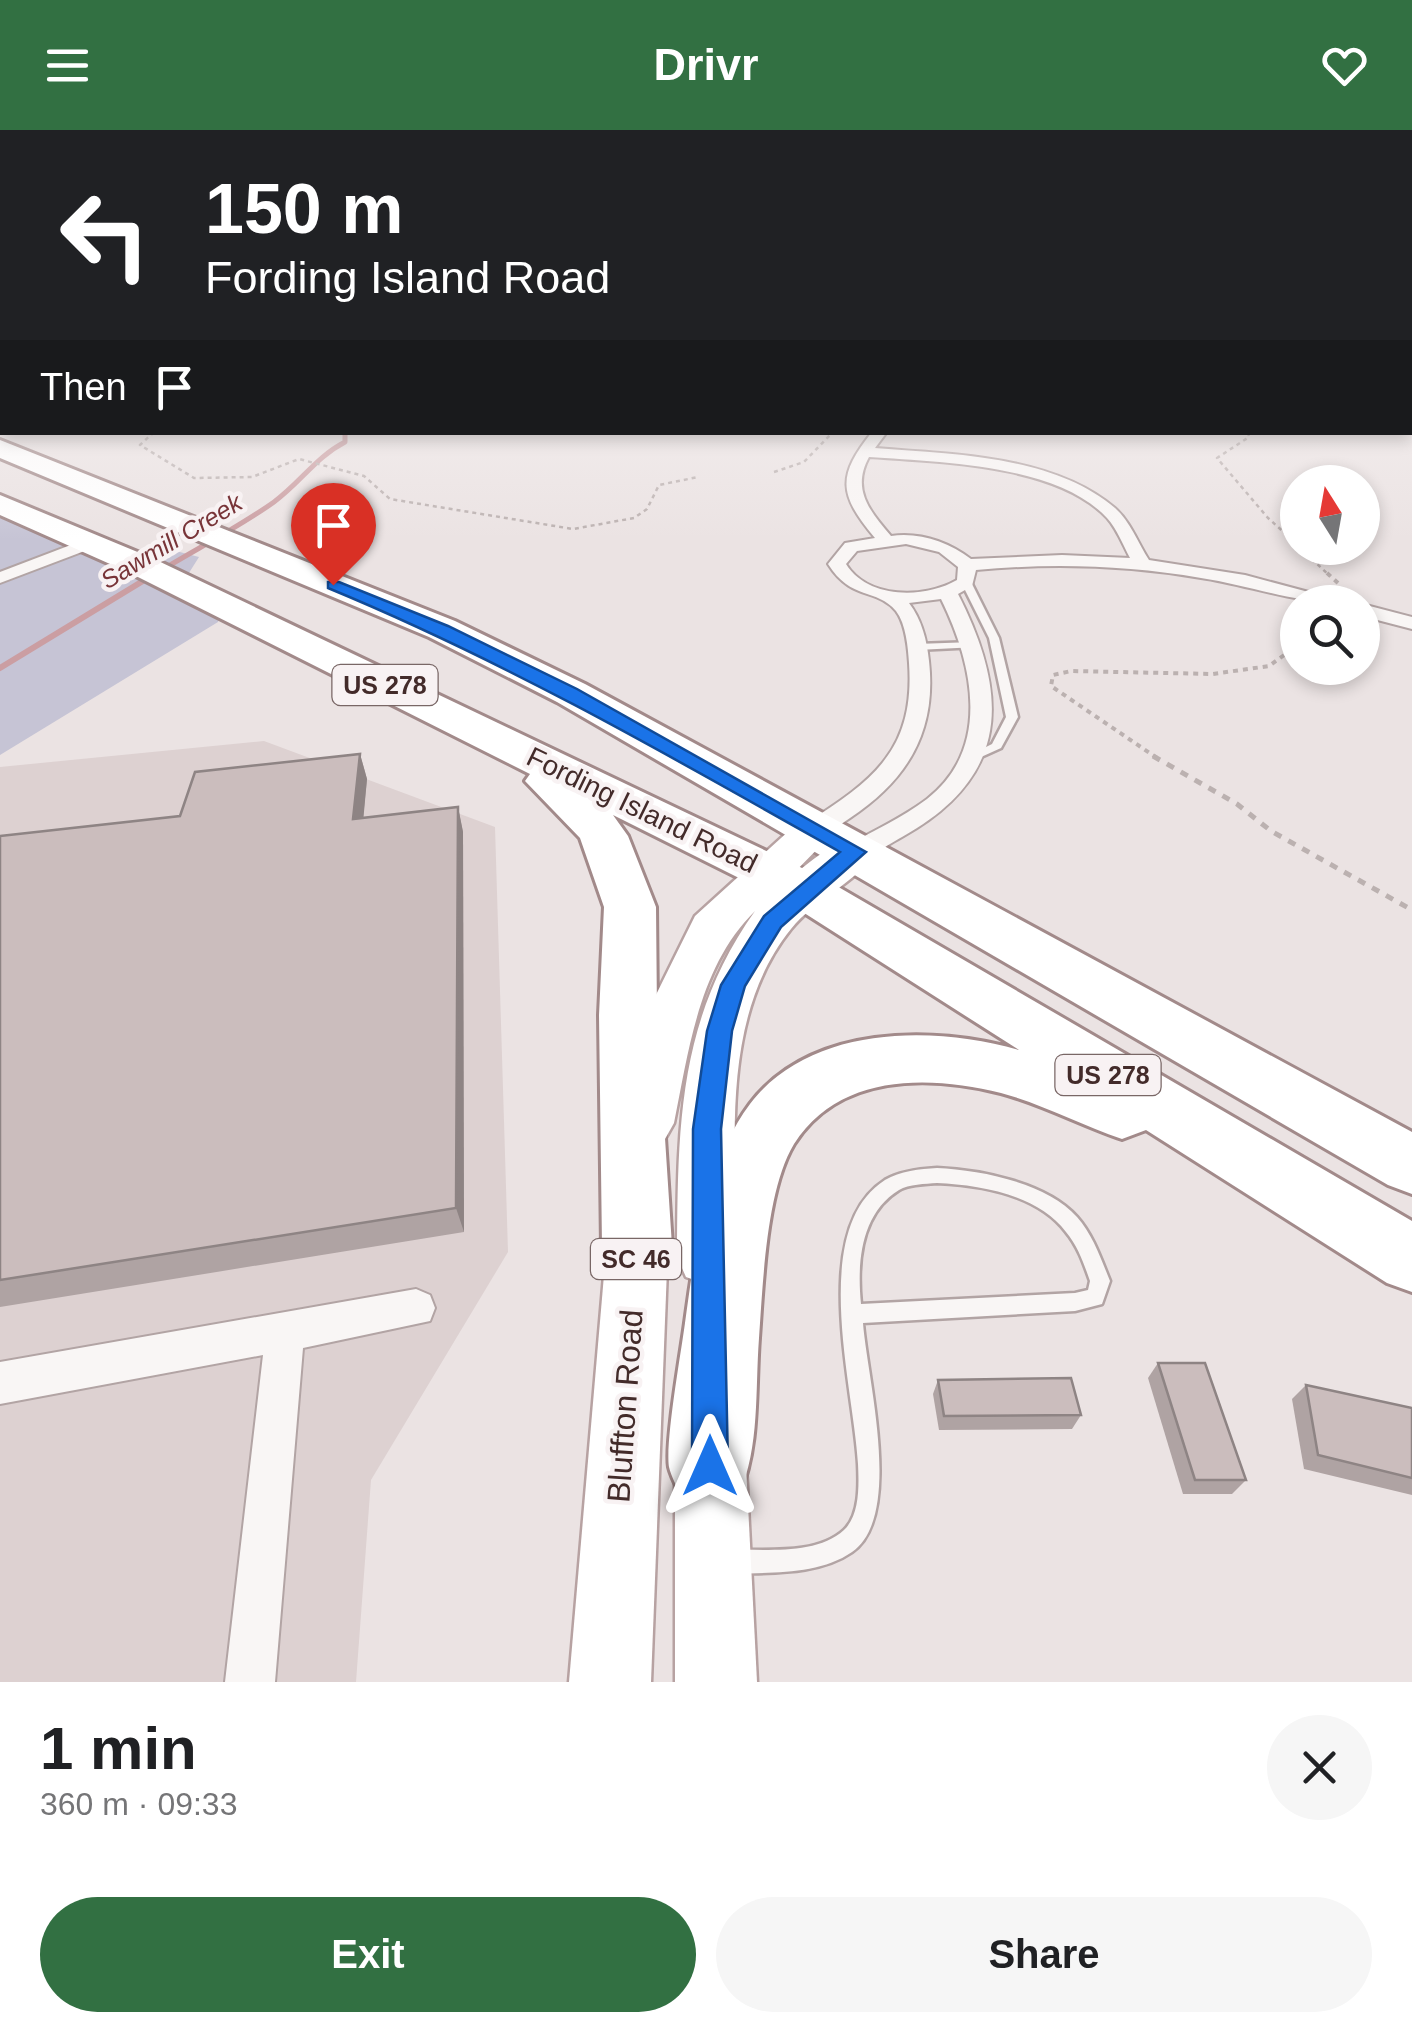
<!DOCTYPE html>
<html lang="en">
<head>
<meta charset="utf-8">
<style>
  body { margin:0; font-family:Helvetica,sans-serif; background:#f6f6f6; color:#202124; height:100vh; display:flex; flex-direction:column; font-size:38px; white-space:nowrap }
  * { box-sizing:border-box; margin:0 }
  p { font-size:32px; color:#757577 }
  .icon { flex:none; width:55px; height:55px; fill:none; stroke:currentColor; stroke-width:2; stroke-linecap:round; stroke-linejoin:round }
  .map { position:relative; height:1552px; overflow:hidden }
  .panel { display:flex; flex-direction:column; background:#fff; flex:1 }
  .panel>* { flex:none }
  .hud { position:absolute; left:0px; top:0px; width:1412px; height:305px; box-shadow:0 5px 15px #0003; background:#202124; color:#fff; overflow:hidden }
  .needle { width:65px; rotate:349deg }
  .tools { position:absolute; left:1280px; top:335px; display:grid; gap:20px }
  .tools a { display:grid; place-items:center; width:100px; height:100px; border-radius:50%; background:#fff; box-shadow:0 5px 15px #0003; font-size:50px }
  .pin { position:absolute; display:grid; place-items:center; width:85px; height:85px; color:#fff; margin:-102px -42px; border-radius:50% 50% 50% 0; rotate:-45deg; box-shadow:0 0 10px #0007 }
  .pin .icon { rotate:45deg }
  .me { position:absolute; width:110px; margin:-55px; rotate:0deg; stroke-linejoin:round; filter:drop-shadow(0 0 8px #0008) }
  .turn { display:flex; align-items:center; gap:35px; height:210px; padding:0 40px; font-size:45px }
  .turn .icon { width:130px; height:130px; stroke-width:2.5 }
  .turn b { display:block; font-size:70px; line-height:85px }
  .then { display:flex; align-items:center; height:95px; padding:0 40px; background:#0003; gap:20px; font-size:38px }
  .round { display:grid; place-items:center; flex:none; width:105px; height:105px; border-radius:52px; background:#f6f6f6 }
  .summary { display:flex; align-items:center; justify-content:space-between; height:170px; padding:0 40px }
  h1 { font-size:60px; font-weight:700; line-height:75px }
  .cta { display:flex; gap:20px; margin-top:auto; padding:20px 40px }
  .cta a { flex:1; height:115px; border-radius:60px; background:#327042; color:#fff; font-size:40px; font-weight:700; line-height:115px; text-align:center }
  .cta a+a { background:#f6f6f6; color:#202124 }
  header { display:flex; justify-content:space-between; align-items:center; height:130px; padding:0 40px; background:#327042; color:#fff; font-size:45px; font-weight:700 }
  .map>svg:first-child { display:block }
</style>
</head>
<body>
<header><svg class="icon" aria-label="menu" viewBox="0 0 24 24"><path d="M4 6h16M4 12h16M4 18h16"/></svg>Drivr<svg class="icon" aria-label="heart" viewBox="0 0 24 24"><path d="M12 20l-8-8c-3-5 5-10 8-4 3-6 11-1 8 4z"/></svg></header>
<div class="map">
<svg width="1412" height="1552" viewBox="0 0 1412 1552">
  <rect width="100%" height="100%" fill="#ebe3e3"/>
  <path fill="#ddd1d1" d="M264,611L495,697L508,1122L371,1350L356,1552H0V637Z"/>
  <path fill="#c6c4d5" d="M0,372L141,424L172,420L199,427L187,446L226,470L218,492L0,625Z"/>
  <g fill="none" stroke-linecap="round" stroke-linejoin="round">
    <path stroke="#cb9ea2" stroke-width="5" d="M152,446C192,421 236,399 274,372C301,352 316,327 345,312V302"/>
    <path stroke="#cb9ea2" stroke-width="6" d="M0,538L156,443"/>
    <g stroke="#b2a4a4" stroke-width="5">
      <g id="lane">
        <path d="M966,449L971,452L999,508L1018,587L1001,618L970,632L964,629L966,627L992,614L1006,587L989,508L961,452Z"/>
        <path d="M973,512L977,513V517L917,520L912,517L917,514Z"/>
        <path d="M937,1038C981,1040 1047,1053 1077,1087C1093,1105 1101,1129 1110,1151L1102,1174L1075,1181L863,1193C867,1248 904,1386 852,1422C819,1445 772,1442 733,1444L725,1440L721,1432L725,1424L733,1420C767,1419 817,1425 844,1400C860,1385 859,1355 858,1334C854,1258 808,1099 885,1050C900,1041 920,1039 937,1038ZM937,1053C981,1055 1038,1065 1066,1102C1078,1116 1084,1134 1090,1151L1088,1160L1075,1163L861,1174C857,1134 860,1084 899,1060C909,1054 925,1054 937,1053Z"/>
      </g>
    </g>
    <g stroke="#b2a4a4" stroke-width="4">
      <g id="street">
        <path d="M0,249L2,250V258L0,257Z"/>
        <path d="M872,302H887L875,318C951,324 1053,325 1115,378C1130,391 1138,413 1149,430L1245,445L1346,472C1299,475 1249,455 1201,448C1126,435 1051,433 976,440L972,456L958,464C1010,566 1010,647 902,707C885,716 865,733 846,728L842,722L846,716C873,701 902,688 927,669C992,618 973,534 941,469L909,473C922,490 927,511 929,531C937,602 907,650 850,688C836,697 825,708 808,704L804,698L808,692C874,650 915,619 909,533C908,517 906,494 896,481C877,458 851,471 828,434L845,413L875,408C838,364 837,346 872,302ZM869,327C938,332 1057,334 1107,388C1117,399 1123,415 1130,428L1062,425L971,429C948,412 920,402 891,406C870,381 851,360 869,327ZM906,414L939,422L958,437L957,450C924,469 868,469 846,434L857,421Z"/>
        <path d="M89,408L95,409V417L0,453V442Z"/>
        <path d="M1362,474L1412,487V499L1362,486Z"/>
        <path d="M416,1159L430,1165L435,1178L430,1191L303,1218L275,1552H225L263,1225L0,1274V1232Z"/>
      </g>
    </g>
    <g stroke="#b7a2a2" stroke-width="5">
      <g id="primary">
        <path d="M817,685L832,689L838,698L784,753C809,733 837,704 870,712L876,722C856,753 815,769 791,799C719,888 735,1020 739,1127L730,1147L708,1155L686,1147L677,1127C678,998 677,891 755,781C699,836 689,919 674,993L665,1009L646,1016L627,1009L618,993L647,883L695,786L802,689Z"/>
        <path d="M639,1060L660,1068L669,1087L651,1552H569L609,1087L618,1068Z"/>
        <path d="M710,1281L735,1291L745,1316L757,1552H675V1316L685,1291Z"/>
      </g>
    </g>
    <g stroke="#a28a8a" stroke-width="6">
      <g id="highway">
        <path d="M0,310L455,491L585,554L1412,1002V1064L1388,1055L557,572L429,507L0,328Z"/>
        <path d="M0,365L152,428L823,748L1412,1091V1162L1387,1153L1146,1000L1122,1009C1081,995 1042,974 1001,963C929,945 839,943 794,1014C766,1060 763,1154 759,1208C755,1261 760,1316 739,1365L710,1377L681,1365C677,1357 671,1346 669,1337C665,1312 681,1223 685,1193C695,1121 705,1034 750,974C810,895 933,895 1019,920L787,772L613,685L628,706L656,777L657,885L672,1116L662,1139L637,1149L612,1139L602,1116L599,885L604,777L580,708L525,651L530,644L128,442L0,385Z"/>
      </g>
    </g>
    <g stroke="#bbb1b0" stroke-width="2.5" stroke-dasharray="4 4" stroke-linecap="butt">
      <path d="M154,302L140,315L194,348L252,347L299,329L364,346L390,369L573,399L634,388L647,379L659,355L698,347"/>
      <path d="M1248,302L1249,307L1217,328L1268,388L1298,415"/>
      <path d="M774,342L804,332L833,302"/>
      <path d="M1300,418L1330,446"/>
    </g>
    <g stroke="#bbb1b0" stroke-width="4" stroke-dasharray="5 5" stroke-linecap="butt">
      <path d="M1327,443L1338,453"/>
      <path d="M1157,628L1051,556L1053,545L1071,541L1213,544L1269,536L1298,515"/>
    </g>
    <path stroke="#bbb1b0" stroke-width="5" stroke-dasharray="8 8" stroke-linecap="butt" d="M1153,626L1237,674L1271,701L1412,780"/>
    <use href="#lane" fill="#f9f6f5" fill-rule="evenodd"/>
    <use href="#street" fill="#f9f6f5" fill-rule="evenodd"/>
    <use href="#primary" fill="#fff" fill-rule="evenodd"/>
    <use href="#highway" fill="#fff" fill-rule="evenodd"/>
  </g>
  <g fill="#afa3a3">
    <path d="M360,624L367,649L363,688L458,677L463,702L464,1102L0,1177V706L180,686Z"/>
    <path d="M1158,1233L1246,1350L1232,1364H1183L1148,1248Z"/>
    <path d="M938,1250L1081,1285L1072,1299L939,1300L933,1264Z"/>
    <path d="M1306,1255L1412,1278V1365L1304,1339L1292,1269Z"/>
  </g>
  <g fill="#8e8484">
    <path d="M360,624L367,649L361,714L353,689Z"/>
    <path d="M458,677L463,702L464,1102L456,1078Z"/>
  </g>
  <g fill="#cbbdbd" stroke="#8e8484" stroke-width="2.5">
    <path d="M360,624L353,689L458,677L456,1078L0,1150V706L180,686L195,642Z"/>
    <path d="M1158,1233H1205L1246,1350H1195Z"/>
    <path d="M1071,1248L1081,1285L944,1286L938,1250Z"/>
    <path d="M1306,1255L1412,1278V1348L1318,1325Z"/>
  </g>
  <linearGradient id="sky" x2="0" y2="1"><stop stop-color="#9cabcc"/><stop offset="0.47" stop-color="#f6f2f2"/><stop offset="1" stop-color="#f6f2f2" stop-opacity="0"/></linearGradient>
  <rect width="1412" height="410" fill="url(#sky)"/>
  <path fill="#1a73e8" stroke="#114b97" stroke-width="2.5" d="M328,452H339L448,496L577,559L866,722L781,797L745,856L732,901L721,999L728,1336L722,1348L710,1353L697,1348L692,1336L693,999L707,901L721,855L764,786L840,722C672,627 507,532 328,458Z"/>
  <g text-anchor="middle" dominant-baseline="central" stroke-width="9" stroke-linejoin="round" paint-order="stroke">
    <g font-size="25" font-style="italic" fill="#783438" stroke="#f8f2f3">
      <text transform="translate(171 411) rotate(-31)">Sawmill Creek</text>
    </g>
    <g fill="#f8f2f3" stroke="#796766" stroke-width="2.5">
      <rect x="332.5" y="535" width="105" height="40" rx="8"/>
      <rect x="1055.5" y="925" width="105" height="40" rx="8"/>
      <rect x="591" y="1109" width="90" height="40" rx="8"/>
    </g>
    <g font-size="25" font-weight="bold" fill="#432b2a">
      <text x="385" y="555">US 278</text>
      <text x="1108" y="945">US 278</text>
      <text x="636" y="1129">SC 46</text>
    </g>
    <g font-size="28" fill="#432b2a" stroke="#f8f2f3">
      <text transform="translate(642 680) rotate(26)">Fording Island Road</text>
    </g>
    <g font-size="32" fill="#432b2a" stroke="#f8f2f3">
      <text transform="translate(625 1276) rotate(-86)">Bluffton Road</text>
    </g>
  </g>
</svg>
<div class="tools">
<a><svg class="needle" viewBox="-14 -14 28 28"><path d="M0-13l5 13h-10z" fill="#e53935"/><path d="M0 13l5-13h-10z" fill="#757577"/></svg></a>
<a><svg class="icon" aria-label="search" viewBox="0 0 24 24"><circle cx="10" cy="10" r="6"/><path d="M15 15l6 6"/></svg></a>
</div>
<div class="pin" style="left:333px;top:455px;background:#d93025"><svg class="icon" aria-label="arrive" viewBox="0 0 24 24"><path d="M6 21V4h12l-3 4 3 4H6"/></svg></div>
<svg class="me" style="left:710px;top:1336px" viewBox="-20 -20 40 40"><path d="M0-17L14 15 0 8-14 15z" fill="#1a73e8" stroke="#fff" stroke-width="4"/></svg>
<div class="hud">
<div class="turn"><svg class="icon" aria-label="left" viewBox="0 0 24 24"><path d="M17 20v-9H6M10 6l-5 5 5 5"/></svg><div><b>150 m</b>Fording Island Road</div></div>
<div class="then">Then<svg class="icon" aria-label="arrive" viewBox="0 0 24 24"><path d="M6 21V4h12l-3 4 3 4H6"/></svg></div>
</div>
</div>
<section class="panel">
<div class="summary"><div><h1>1 min</h1><p>360 m · 09:33</p></div><a class="round"><svg class="icon" aria-label="close" viewBox="0 0 24 24"><path d="M6 6l12 12M18 6L6 18"/></svg></a></div>
<div class="cta"><a>Exit</a><a>Share</a></div>
</section>
</body>
</html>
